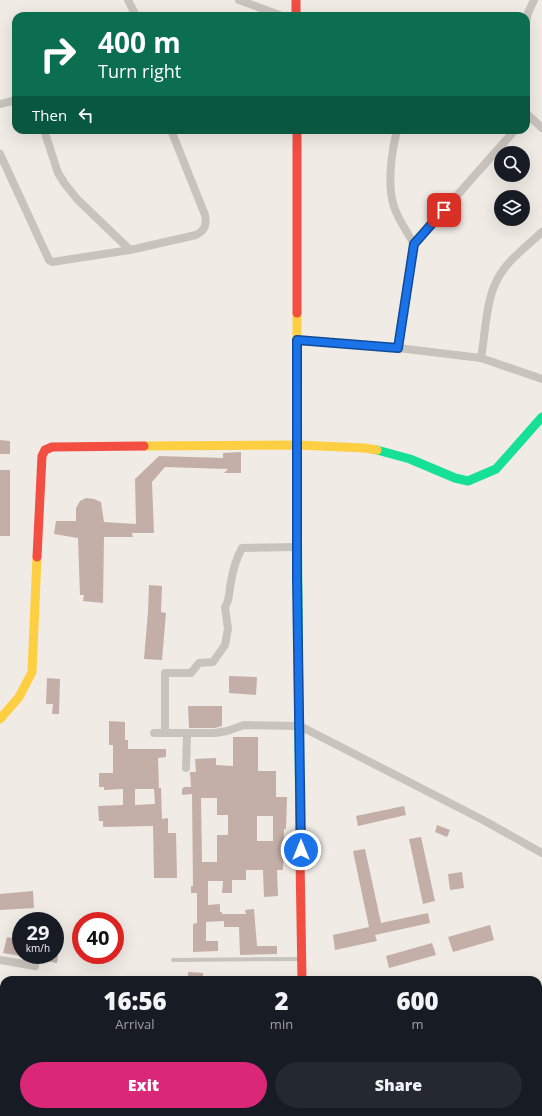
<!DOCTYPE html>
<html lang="en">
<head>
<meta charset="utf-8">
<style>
  body { margin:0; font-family:"Open Sans",sans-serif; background:#242831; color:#f1f3f6; height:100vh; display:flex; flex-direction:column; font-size:15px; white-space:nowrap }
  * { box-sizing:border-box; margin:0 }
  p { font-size:13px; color:#9ea1a6 }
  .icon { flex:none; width:22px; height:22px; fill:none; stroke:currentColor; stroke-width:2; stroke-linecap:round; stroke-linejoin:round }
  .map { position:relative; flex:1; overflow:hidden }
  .details { position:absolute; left:0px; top:976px; width:542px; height:140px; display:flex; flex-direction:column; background:#171b24; border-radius:12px 12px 0 0; box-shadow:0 4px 16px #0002 }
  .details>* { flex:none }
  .banner { position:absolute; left:12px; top:12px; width:518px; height:122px; border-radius:12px; box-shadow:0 4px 16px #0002; background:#0b6e4f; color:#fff; overflow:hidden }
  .controls { position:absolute; left:494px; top:146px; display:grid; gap:8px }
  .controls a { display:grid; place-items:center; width:36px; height:36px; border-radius:50%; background:#171b24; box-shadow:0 4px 16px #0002; font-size:20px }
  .speed { position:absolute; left:12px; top:912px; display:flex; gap:8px; font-size:20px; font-weight:700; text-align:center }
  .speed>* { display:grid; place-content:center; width:52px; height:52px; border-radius:50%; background:#171b24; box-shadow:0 4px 16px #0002; line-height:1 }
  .speed small { font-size:10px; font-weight:400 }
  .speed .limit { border:6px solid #d22; background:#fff; color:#111 }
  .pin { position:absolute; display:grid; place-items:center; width:34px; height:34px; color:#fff; margin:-17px; border-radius:8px; box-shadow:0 2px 6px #0006 }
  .me { position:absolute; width:44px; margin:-22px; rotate:0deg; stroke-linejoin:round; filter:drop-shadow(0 0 3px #0008) }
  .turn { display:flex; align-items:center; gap:14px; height:84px; padding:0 20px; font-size:18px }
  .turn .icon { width:52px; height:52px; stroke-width:2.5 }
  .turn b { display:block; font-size:28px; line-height:34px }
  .then { display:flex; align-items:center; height:38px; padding:0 20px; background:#0003; gap:8px; font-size:15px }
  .eta { display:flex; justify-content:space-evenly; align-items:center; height:68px; text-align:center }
  .eta b { font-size:24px; font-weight:800; line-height:28px }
  .button { display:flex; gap:8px; margin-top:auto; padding:8px 20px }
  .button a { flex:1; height:46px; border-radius:24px; background:#db2777; color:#fff; font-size:16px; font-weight:800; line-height:46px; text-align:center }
  .button a+a { background:#242831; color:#f1f3f6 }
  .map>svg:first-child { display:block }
</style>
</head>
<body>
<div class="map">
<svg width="542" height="1116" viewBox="0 0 542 1116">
  <rect width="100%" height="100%" fill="#f0ebe5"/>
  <g fill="#c3afa7" fill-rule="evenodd">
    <path d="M0,440L10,441V454H0Z"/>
    <path d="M241,452V473H224L228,469L165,467L152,482L154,533H132L133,537H104L103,603L83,601L84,595H80L78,538L54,534L56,521H76V508L80,501L86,498L94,499L101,502L104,522L136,524L135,479L159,456L223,458V453Z"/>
    <rect x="0" y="470" width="10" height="66"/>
    <path d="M149,585L162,586L161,612L166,613L162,660L144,659L148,611Z"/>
    <path d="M229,676L257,677L256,695L229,693Z"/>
    <path d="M47,678L60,679L59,714H52L53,704H46Z"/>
    <path d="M188,706H222V726L215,728H189Z"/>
    <path d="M109,721L125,722V740H128V749H166V757L158,758L159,788H161L162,819L168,818V833H176L177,878H154L153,826L103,827V821H99L98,806L123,805V789L104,790V787H99V773H113V745H109ZM135,789H154L155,804L135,805Z"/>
    <path d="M233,737H258V771H276V797H287L286,829H284L283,870H277L278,896L264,897L263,870H246V880H232V893H222L223,881H208V905L220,904V912H222V914H246L245,910L254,909L257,946H277V954L240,955L239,927H224V921L206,922V941H218V951L193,952V924L197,923V893H191V886H193L192,794L182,795V789L184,787H191L190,772H196L195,759L216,758V765L233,766ZM201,798H217V815H228V835H217V862H202ZM257,816H273V841H257Z"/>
    <path d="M404,806L406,815L358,826L356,816Z"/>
    <path d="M437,825L450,830L447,837L435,832Z"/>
    <path d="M421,837L435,901L423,904L409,839Z"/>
    <path d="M365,849L381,923L428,913L430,923L375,935L377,941L335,950L333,935L369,927L353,851Z"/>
    <path d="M462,872L464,888L450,890L448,874Z"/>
    <path d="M33,891L34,908L0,910V894Z"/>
    <path d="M490,925L494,940L453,952L448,937Z"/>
    <path d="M7,937L21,940V956L3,953Z"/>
    <path d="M432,943L436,955L389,968L386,956Z"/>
    <path d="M31,955H58L57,963L31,958Z"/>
    <path d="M188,972L203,973V980H188Z"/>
  </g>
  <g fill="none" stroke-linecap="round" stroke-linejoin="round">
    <path stroke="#c9c3be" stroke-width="4" d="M173,960L301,959"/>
    <g stroke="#c9c3be" stroke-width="8">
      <path d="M128,0L136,16"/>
      <path d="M239,0L282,16"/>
      <path d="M526,22L528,13L534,0"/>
      <path d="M0,104L16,100"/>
      <path d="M526,113L542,128"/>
      <path d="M44,130L58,173L65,184L78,200L130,250"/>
      <path d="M397,130C392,151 388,177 392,199C395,215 406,230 414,244"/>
      <path d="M0,154L49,260L52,262L130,250L196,235C205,230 207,225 205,215L171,130"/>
      <path d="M297,340L398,348L481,358L542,379"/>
      <path d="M398,348L414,244L515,130"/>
      <path d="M481,358C485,336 486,302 496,282C505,262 526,247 542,232"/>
      <path d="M154,733H215L227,731L244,725L300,726L483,820L542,853"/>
      <path d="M165,733V673H191L199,663L213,662L225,645L228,629L225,607C230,600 229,590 231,582C233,569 236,559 242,548L297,547"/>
      <path d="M186,768L187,734"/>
      <path d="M0,960L35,966"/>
    </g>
    <g stroke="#16e098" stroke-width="9">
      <path d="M377,450L410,459L455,478L468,481L496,469L542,417"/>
      <path d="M297,473L300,858"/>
    </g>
    <g stroke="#ffcf43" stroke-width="9">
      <path d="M297,313V473"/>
      <path d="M144,446L297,445L364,448L377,450"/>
      <path d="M0,719L19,697L32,672L37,557"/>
      <path d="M301,1112V1116"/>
    </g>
    <g stroke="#f24e42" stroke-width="9">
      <path d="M296,0V16"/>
      <path d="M297,130V313"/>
      <path d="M37,557L42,456L45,450L52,447L144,446"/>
      <path d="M300,858L302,980"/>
    </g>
  </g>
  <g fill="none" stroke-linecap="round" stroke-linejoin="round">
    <g stroke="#114b97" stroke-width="10">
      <path id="route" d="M301,850L297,578V340L398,348L414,244L444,210"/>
    </g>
    <use href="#route" stroke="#1a73e8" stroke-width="7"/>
  </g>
</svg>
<div class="controls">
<a><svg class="icon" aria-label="search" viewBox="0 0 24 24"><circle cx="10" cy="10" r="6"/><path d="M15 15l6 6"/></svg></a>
<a><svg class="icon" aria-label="layers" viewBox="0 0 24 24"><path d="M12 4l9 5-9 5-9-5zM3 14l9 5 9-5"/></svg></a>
</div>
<div class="speed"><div>29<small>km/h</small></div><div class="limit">40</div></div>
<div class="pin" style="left:444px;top:210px;background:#d93025"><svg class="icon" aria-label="arrive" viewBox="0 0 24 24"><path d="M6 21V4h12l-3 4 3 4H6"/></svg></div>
<svg class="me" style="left:301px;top:850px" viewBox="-20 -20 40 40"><circle r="17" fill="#1a73e8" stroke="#fff" stroke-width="3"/><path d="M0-11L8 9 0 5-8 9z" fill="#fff"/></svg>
<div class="banner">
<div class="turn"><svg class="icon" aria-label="right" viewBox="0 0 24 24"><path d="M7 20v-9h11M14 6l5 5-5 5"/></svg><div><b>400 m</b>Turn right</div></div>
<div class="then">Then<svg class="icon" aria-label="left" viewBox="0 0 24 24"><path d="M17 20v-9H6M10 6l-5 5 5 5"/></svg></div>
</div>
<section class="details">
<div class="eta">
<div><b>16:56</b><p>Arrival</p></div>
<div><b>2</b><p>min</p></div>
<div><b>600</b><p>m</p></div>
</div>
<div class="button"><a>Exit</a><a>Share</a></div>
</section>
</div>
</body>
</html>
